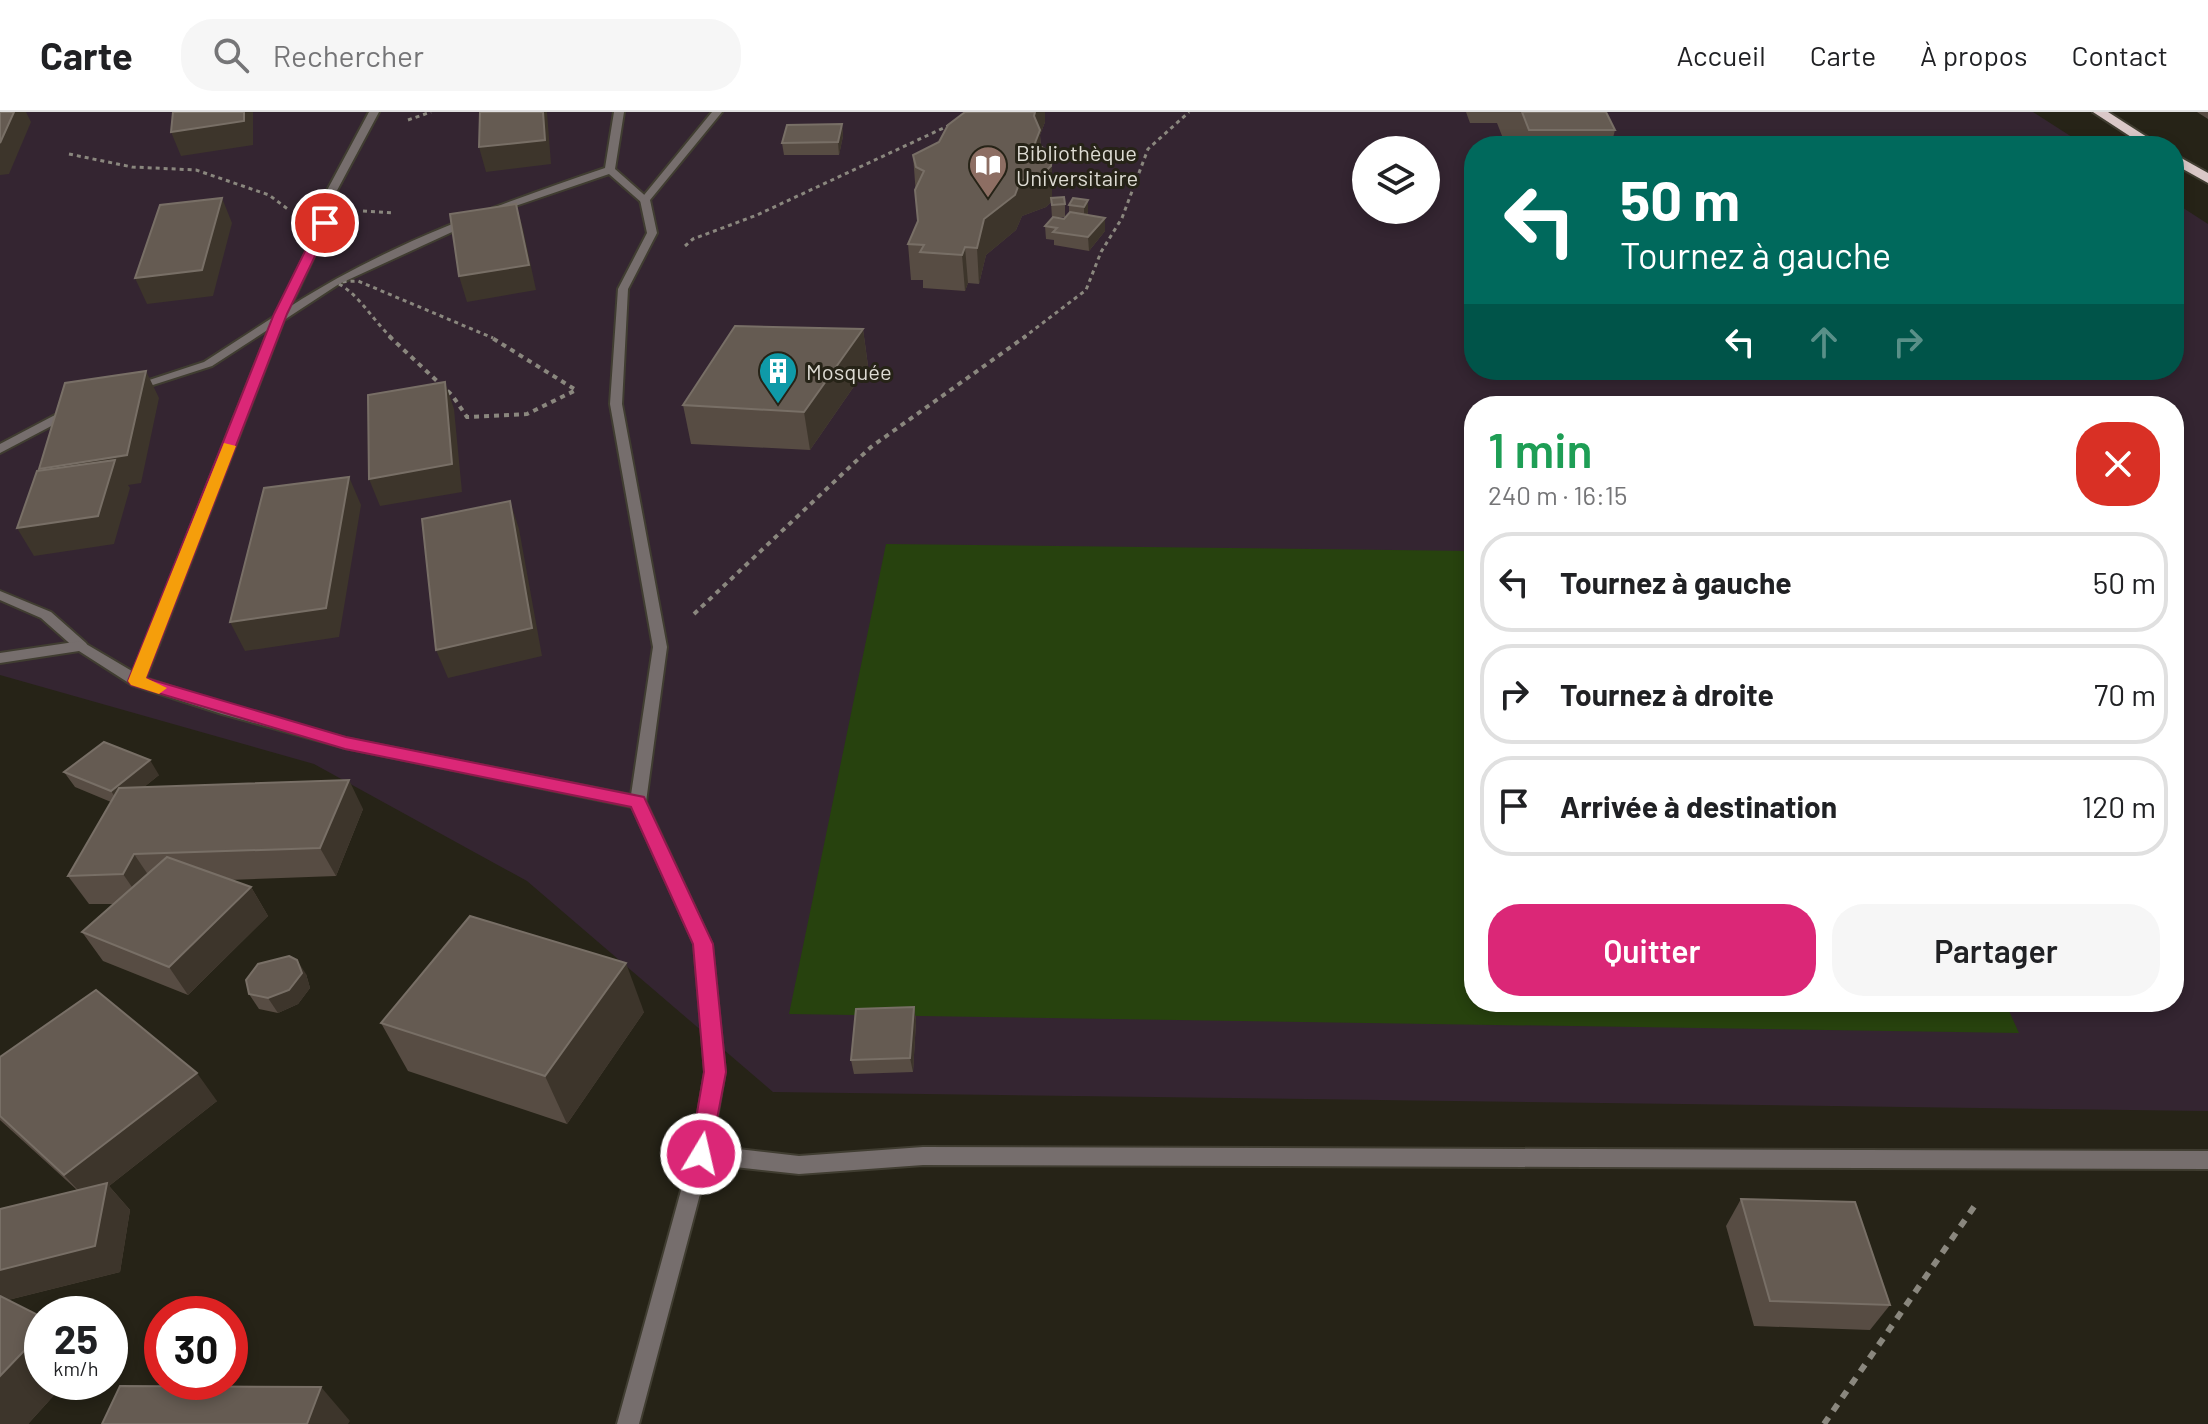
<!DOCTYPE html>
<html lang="fr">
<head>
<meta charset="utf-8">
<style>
  body { margin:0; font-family:Barlow,sans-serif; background:#f6f6f6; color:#202124; height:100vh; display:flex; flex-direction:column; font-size:30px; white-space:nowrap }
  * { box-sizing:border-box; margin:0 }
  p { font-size:26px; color:#757577 }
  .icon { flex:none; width:44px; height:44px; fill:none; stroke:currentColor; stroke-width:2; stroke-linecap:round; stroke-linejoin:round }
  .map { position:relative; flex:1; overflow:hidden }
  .details { position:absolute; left:1464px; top:284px; width:720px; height:616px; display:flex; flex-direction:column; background:#fff; border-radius:32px; box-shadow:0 4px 12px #0003 }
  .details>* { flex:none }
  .top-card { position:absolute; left:1464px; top:24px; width:720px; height:244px; border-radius:32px; box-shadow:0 4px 12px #0003; background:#00695c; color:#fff; overflow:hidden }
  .controls { position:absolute; left:1352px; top:24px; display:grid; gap:16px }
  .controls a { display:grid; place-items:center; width:88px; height:88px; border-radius:50%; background:#fff; box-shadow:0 4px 12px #0003; font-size:40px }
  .speed { position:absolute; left:24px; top:1184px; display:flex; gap:16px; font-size:40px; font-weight:700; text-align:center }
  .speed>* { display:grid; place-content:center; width:104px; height:104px; border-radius:50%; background:#fff; box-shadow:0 4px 12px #0003; line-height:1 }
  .speed small { font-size:20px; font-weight:400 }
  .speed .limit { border:12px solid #d22; background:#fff; color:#111 }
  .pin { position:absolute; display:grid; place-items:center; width:68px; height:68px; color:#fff; margin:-34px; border:4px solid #fff; border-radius:50%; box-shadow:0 2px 8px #0007 }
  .me { position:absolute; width:88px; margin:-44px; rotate:9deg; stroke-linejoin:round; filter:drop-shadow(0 0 6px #0008) }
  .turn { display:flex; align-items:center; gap:28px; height:168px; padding:0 24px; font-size:36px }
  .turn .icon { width:104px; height:104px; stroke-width:2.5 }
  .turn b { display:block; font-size:56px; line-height:68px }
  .lanes { display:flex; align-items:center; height:76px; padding:0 24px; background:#0003; justify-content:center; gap:40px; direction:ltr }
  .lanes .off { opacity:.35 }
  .round { display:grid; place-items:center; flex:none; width:84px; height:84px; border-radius:32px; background:#f6f6f6 }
  .summary { display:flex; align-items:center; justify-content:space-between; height:136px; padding:0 24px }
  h1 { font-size:48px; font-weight:600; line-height:60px; color:#1e9e55 }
  .cta { display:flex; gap:16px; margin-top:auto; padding:16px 24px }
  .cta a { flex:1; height:92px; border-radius:32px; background:#db2777; color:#fff; font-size:32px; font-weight:600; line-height:92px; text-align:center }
  .cta a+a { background:#f6f6f6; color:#202124 }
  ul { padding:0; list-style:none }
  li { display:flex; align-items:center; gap:24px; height:100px; margin:0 16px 12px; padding:0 8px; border:4px solid #e0e0e0; border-radius:32px }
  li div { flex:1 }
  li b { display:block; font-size:30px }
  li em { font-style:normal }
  header { display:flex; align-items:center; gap:48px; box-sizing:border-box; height:112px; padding:0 40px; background:#fff; border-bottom:2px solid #e0e0e0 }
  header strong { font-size:38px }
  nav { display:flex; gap:44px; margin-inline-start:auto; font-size:28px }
  .search { width:560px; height:72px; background:#f6f6f6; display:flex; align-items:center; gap:20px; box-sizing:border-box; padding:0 28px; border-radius:32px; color:#757577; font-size:30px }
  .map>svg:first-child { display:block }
</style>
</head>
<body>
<header>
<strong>Carte</strong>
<div class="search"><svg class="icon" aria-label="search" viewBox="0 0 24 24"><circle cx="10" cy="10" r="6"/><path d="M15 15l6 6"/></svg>Rechercher</div>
<nav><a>Accueil</a><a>Carte</a><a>À propos</a><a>Contact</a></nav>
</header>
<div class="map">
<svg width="2208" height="1312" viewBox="0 0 2208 1312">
  <rect width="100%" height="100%" fill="#262317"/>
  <path fill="#342531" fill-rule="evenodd" d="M0,0H2033L2086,34H1474V258H2174V90L2208,112V999L773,980L527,769L314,652L0,563ZM1366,38H1426V98H1366ZM1474,294H2174V890H1474Z"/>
  <path fill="#27420e" d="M886,432L1474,439V890H2005L2019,921L789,902Z"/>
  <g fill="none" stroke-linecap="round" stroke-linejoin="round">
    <g stroke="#403d31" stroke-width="4">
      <g id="service">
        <path d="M369,0H379L334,84L330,111L291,194C387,132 497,93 605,56L614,0H624L615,57L650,88L641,90L609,62L489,103L339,172L284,208L145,569L142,573H132L129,569L269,217L212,254L131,280L125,276L204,250L275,204L320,111L324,84Z"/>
        <path d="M72,294L78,298L76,301L0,341V332Z"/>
        <path d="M0,479L51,500L86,531L88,534L86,537H76L41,506L0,488Z"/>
      </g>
    </g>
    <g stroke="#403d31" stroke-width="4">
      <path id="minor" d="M712,0H722L650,88L657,121L628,177L622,292L667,535L646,690L712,832L725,960L712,1034L799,1044L923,1035L2208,1039V1057L923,1053L799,1062L708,1052L639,1312H617L691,1042L705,960L694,832L632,695L345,636L222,602L132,573L79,539L0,551V541L81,529L142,565L227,593L345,626L631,683L653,535L610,292L618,177L647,121L640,88Z"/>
    </g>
    <g stroke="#403d31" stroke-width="4">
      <g id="trunk">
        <path d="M2093,0H2108L2161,34H2145Z"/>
        <path d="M2174,42L2208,61V71L2174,52Z"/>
      </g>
    </g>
    <g stroke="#8a877e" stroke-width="3" stroke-dasharray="4 4" stroke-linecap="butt">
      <path d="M408,8L431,0"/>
      <path d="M69,42L132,55L196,58L269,83L289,98"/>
      <path d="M363,99L393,101"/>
      <path d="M685,134L693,127L757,103L952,12"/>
      <path d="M392,226C372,208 359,181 335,170L358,169L493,226"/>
      <path d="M1023,226L1086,178L1101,140L1122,106L1148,37L1189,0"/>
    </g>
    <g stroke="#8a877e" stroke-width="4" stroke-dasharray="5 5" stroke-linecap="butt">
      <path d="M389,224L452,283L467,305L527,302L576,278L489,224"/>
      <path d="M694,502L871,335L1026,224"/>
    </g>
    <path stroke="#8a877e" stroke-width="6" stroke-dasharray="8 8" stroke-linecap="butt" d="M1824,1312L1978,1089"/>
    <use href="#service" fill="#766e6d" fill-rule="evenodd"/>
    <use href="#minor" fill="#766e6d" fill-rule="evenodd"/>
    <use href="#trunk" fill="#dac8c8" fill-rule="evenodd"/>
  </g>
  <g fill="#574c43">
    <path d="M965,0H1045V10L1040,23L1041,34L1052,41V85L1065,92V105L1055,106L1064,107L1069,101V93L1088,88V100L1087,103L1105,119L1089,139L1054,133V128L1046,127L1045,114L1052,106L1051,90L1046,95L1022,104L1016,118L986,143L979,172L968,171L965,179L923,176V168H911L908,132L918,110L913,43L939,30Z"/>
    <path d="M1466,0H1606L1615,18L1611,34H1506L1497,11H1470Z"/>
    <path d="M2197,0H2208V7Z"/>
    <path d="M842,12L843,24L839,43H784L782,31Z"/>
    <path d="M863,217L868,254L810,338L691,332L683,293Z"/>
    <path d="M64,660L159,663L144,675L363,697L336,764L229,768L251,775L268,804L188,883L103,849L82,820L114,792H89L68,764L111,690L75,675Z"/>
    <path d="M306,862L310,876L298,892L278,901L259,897L249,882Z"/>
    <path d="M914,895L916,909L913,960L854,962L851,948Z"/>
    <path d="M644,900L567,1012L408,959L381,911Z"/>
    <path d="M0,945L217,989L109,1074L130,1098L120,1160L8,1188L42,1270H66L28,1312H0V1097L77,1078L0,1008Z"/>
    <path d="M1741,1087L1890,1193L1870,1218L1754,1214L1726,1114Z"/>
  </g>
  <g fill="#3d352b">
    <path d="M14,0H26L31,10L9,62L0,63V31Z"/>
    <path d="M244,0H253V33L181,44L171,20Z"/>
    <path d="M543,0H547L551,52L486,60L479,35Z"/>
    <path d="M1035,0H1045V10L1040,23L1041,52L1052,41V89L1046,95L1022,104L1016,118L986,143L979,172L977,136L984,107L1020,69Z"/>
    <path d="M842,12L843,24L839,43L838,30Z"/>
    <path d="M222,86L232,111L213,184L147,192L135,166Z"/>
    <path d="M1088,88V100L1084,108V95Z"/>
    <path d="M516,92L523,117L536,178L467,190L459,164Z"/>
    <path d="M1105,106V119L1089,139L1088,125Z"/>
    <path d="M965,135L968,171L965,179L962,143Z"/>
    <path d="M863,217L868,254L810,338L804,300Z"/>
    <path d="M146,259L159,286L141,371L128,373L130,376L114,432L34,444L17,416L55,385L39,357Z"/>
    <path d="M445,270L454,297L462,380L380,394L369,367Z"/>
    <path d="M349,365L361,393L339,525L245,539L230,510Z"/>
    <path d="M510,389L519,417L542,544L448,566L436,538Z"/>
    <path d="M150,648L159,663L121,694L111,679Z"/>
    <path d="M349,668L363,697L336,764L320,736Z"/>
    <path d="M134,742L153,770L143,791L123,762Z"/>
    <path d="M251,775L268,804L188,883L169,855Z"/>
    <path d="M297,848L306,862L310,876L298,892L278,901L268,886Z"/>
    <path d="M626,851L644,900L567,1012L545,964Z"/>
    <path d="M914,895L916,909L913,960L910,946Z"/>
    <path d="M197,961L217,989L109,1074L130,1098L120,1160L0,1190V1158L89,1090L64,1063Z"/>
    <path d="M42,1220V1270H66L28,1312H0V1264Z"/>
    <path d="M321,1275L350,1309L348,1312H307Z"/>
  </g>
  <g fill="#655b52" stroke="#786f66" stroke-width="2">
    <path d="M0,0H14L0,31Z"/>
    <path d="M173,0H244V9L171,20Z"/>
    <path d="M480,0H543L545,28L479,35Z"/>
    <path d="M965,0H1035L1034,4L1040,18L1035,31L1052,41L1051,54L1045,60L1020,69L1015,83L984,107L977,136L965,135L962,143L920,140L924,133L908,132L918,109L915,78L924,59L916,55L913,43L939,30L948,13Z"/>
    <path d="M1522,0H1606L1615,18H1529Z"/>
    <path d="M842,12L838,30L782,31L787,13Z"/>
    <path d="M1064,85L1065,92L1052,93L1051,86Z"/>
    <path d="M222,86L202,158L135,166L160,93Z"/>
    <path d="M1073,86L1088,88L1084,95L1069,93Z"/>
    <path d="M516,92L529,153L459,164L450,102Z"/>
    <path d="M1070,100L1105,106L1088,125L1053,120L1057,116L1045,114L1053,105L1064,107Z"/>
    <path d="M735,214L863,217L804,300L683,293Z"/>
    <path d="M146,259L127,343L39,357L65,271Z"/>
    <path d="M445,270L452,352L369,367L368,283Z"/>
    <path d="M115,348L98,404L17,416L37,359Z"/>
    <path d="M349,365L326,496L230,510L264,376Z"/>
    <path d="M510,389L532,516L436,538L422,407Z"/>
    <path d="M104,630L150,648L111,679L64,660Z"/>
    <path d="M349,668L320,736L134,742L123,762L68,764L119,676Z"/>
    <path d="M167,745L251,775L169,855L82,820Z"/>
    <path d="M470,804L626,851L545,964L381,911Z"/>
    <path d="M289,844L297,848L302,861L289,878L268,886L249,882L246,868L258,852Z"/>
    <path d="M96,878L197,961L64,1063L0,1004V945Z"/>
    <path d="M914,895L910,946L851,948L856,897Z"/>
    <path d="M107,1071L95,1134L0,1158V1097Z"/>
    <path d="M1741,1087L1855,1090L1890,1193L1770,1189Z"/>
    <path d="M0,1184L42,1205V1220L0,1264Z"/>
    <path d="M120,1274L321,1275L307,1312H102Z"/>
  </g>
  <path fill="#db2777" stroke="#8e194d" stroke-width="2" d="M325,107L331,111L287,202L146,566L346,625L644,685L713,832L726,960L709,1049L701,1052L693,1049L690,1042L704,960L693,832L631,695L345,637L131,573L128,569L274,202L319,111Z"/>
  <path fill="#f59e0b" d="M224,331L236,334L146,566L167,576L159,582L131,573L128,569Z"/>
  <defs>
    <g id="library-pin" transform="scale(2)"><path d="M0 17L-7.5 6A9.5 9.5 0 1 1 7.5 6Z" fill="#8d6e63" stroke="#262317"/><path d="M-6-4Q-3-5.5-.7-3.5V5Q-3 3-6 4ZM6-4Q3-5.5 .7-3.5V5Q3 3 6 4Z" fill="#fff"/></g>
    <g id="building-pin" transform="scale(2)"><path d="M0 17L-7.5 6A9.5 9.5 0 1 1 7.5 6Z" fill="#0f9aa8" stroke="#262317"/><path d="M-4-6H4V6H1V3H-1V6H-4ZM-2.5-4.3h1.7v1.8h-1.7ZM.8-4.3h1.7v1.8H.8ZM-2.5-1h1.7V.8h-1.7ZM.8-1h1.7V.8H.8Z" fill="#fff"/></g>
  </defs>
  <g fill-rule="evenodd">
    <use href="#library-pin" x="988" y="53"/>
    <use href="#building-pin" x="778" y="259"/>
  </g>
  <g text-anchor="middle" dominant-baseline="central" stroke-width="6" stroke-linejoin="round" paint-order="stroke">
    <g font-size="22" fill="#dddbd3" stroke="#262317" text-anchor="start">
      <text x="1016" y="40">Bibliothèque<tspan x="1016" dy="25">Universitaire</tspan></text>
      <text x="806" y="259">Mosquée</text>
    </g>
  </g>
</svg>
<div class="controls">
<a><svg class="icon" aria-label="layers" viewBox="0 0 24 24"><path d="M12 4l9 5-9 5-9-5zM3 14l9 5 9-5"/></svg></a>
</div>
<div class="speed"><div>25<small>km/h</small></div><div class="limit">30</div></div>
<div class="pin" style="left:325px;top:111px;background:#d93025"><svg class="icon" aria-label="arrive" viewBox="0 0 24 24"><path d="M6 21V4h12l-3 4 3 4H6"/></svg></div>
<svg class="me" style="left:701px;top:1042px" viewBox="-20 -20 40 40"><circle r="17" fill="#db2777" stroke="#fff" stroke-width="3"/><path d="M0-11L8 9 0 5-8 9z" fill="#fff"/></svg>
<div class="top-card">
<div class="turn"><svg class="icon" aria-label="left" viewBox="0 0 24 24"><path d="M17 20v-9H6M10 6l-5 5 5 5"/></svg><div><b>50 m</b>Tournez à gauche</div></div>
<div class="lanes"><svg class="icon" aria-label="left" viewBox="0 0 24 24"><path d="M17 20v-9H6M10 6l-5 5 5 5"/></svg><svg class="icon off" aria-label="ahead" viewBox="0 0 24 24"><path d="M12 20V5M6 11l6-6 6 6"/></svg><svg class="icon off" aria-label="right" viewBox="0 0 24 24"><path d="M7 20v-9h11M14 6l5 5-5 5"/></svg></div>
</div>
<section class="details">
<div class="summary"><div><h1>1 min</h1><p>240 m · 16:15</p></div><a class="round" style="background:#d93025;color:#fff"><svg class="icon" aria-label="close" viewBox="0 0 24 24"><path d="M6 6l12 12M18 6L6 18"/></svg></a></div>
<ul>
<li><svg class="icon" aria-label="left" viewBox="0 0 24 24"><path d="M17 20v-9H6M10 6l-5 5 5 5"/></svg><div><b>Tournez à gauche</b></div><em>50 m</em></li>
<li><svg class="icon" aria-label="right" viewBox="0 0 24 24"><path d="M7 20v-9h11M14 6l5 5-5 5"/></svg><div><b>Tournez à droite</b></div><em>70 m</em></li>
<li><svg class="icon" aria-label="arrive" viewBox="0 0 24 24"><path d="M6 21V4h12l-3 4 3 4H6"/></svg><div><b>Arrivée à destination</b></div><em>120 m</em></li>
</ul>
<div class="cta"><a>Quitter</a><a>Partager</a></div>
</section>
</div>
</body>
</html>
